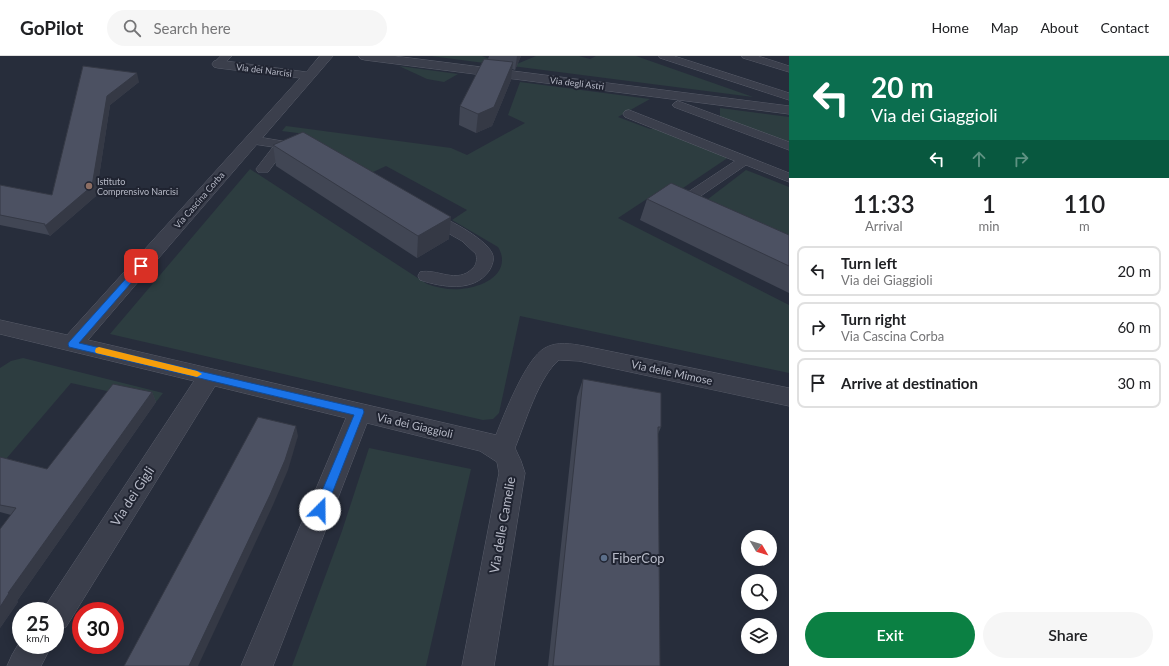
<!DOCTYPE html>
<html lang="en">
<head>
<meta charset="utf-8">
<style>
  body { margin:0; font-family:Lato,sans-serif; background:#f6f6f6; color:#202124; height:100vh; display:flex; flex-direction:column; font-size:15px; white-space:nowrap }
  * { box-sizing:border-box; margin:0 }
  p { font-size:13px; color:#757577 }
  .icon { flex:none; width:22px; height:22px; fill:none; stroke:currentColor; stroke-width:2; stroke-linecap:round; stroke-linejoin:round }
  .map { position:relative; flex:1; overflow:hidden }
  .drawer { display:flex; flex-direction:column; background:#fff; width:380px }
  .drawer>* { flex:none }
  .banner { background:#0b6e4f; color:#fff; overflow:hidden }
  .needle { width:26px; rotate:128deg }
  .fabs { position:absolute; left:741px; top:474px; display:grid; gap:8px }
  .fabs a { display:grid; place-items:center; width:36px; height:36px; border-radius:50%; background:#fff; box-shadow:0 2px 10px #0003; font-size:20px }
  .speed { position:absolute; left:12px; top:546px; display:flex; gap:8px; font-size:20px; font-weight:700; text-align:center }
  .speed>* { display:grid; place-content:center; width:52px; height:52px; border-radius:50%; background:#fff; box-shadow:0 2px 10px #0003; line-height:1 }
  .speed small { font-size:10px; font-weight:400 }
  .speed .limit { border:6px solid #d22; background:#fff; color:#111 }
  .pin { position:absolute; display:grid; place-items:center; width:34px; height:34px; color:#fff; margin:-17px; border-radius:8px; box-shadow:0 2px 6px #0006 }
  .me { position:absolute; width:44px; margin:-22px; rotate:22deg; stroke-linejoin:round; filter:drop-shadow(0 0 3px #0008) }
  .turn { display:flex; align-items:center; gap:14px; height:84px; padding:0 16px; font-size:18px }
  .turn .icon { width:52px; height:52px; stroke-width:2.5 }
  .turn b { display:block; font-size:28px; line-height:34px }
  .lanes { display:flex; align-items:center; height:38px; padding:0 16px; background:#0003; justify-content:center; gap:20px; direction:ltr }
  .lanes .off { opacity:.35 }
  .eta { display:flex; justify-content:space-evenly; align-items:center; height:68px; text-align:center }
  .eta b { font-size:24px; font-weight:600; line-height:28px }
  .cta { display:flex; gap:8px; margin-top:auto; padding:8px 16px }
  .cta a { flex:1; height:46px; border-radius:24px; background:#0b8043; color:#fff; font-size:16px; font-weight:600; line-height:46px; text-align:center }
  .cta a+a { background:#f6f6f6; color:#202124 }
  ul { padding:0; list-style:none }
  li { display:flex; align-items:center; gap:12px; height:50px; margin:0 8px 6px; padding:0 8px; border:2px solid #e0e0e0; border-radius:8px }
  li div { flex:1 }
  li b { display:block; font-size:15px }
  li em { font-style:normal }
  header { display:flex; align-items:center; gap:24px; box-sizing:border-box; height:56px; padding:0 20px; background:#fff; border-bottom:1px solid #e0e0e0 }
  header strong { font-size:19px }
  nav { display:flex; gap:22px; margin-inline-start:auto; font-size:14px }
  .search { width:280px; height:36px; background:#f6f6f6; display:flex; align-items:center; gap:10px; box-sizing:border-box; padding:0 14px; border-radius:22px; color:#757577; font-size:15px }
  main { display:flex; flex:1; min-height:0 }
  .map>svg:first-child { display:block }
</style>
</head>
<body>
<header>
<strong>GoPilot</strong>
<div class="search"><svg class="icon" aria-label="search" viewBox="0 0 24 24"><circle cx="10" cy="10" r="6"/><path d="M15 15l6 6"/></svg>Search here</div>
<nav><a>Home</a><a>Map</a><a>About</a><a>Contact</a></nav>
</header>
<main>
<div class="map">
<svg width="789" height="610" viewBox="0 0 789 610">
  <rect width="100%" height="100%" fill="#272d3b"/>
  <g fill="#2d3d40">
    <path d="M431,0H482L507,10Z"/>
    <path d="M536,0H579L590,3L596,0H636L753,41L512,10Z"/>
    <path d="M399,10L458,18L444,26L427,23Z"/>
    <path d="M520,26L650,43L618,61L650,73L657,72L729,101L680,134L668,129L618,162L789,249V317L520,260L499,357L493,363L483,364L110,278L250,113L427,228C438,232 449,234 461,233C477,232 503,223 502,203C502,199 500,194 498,191L452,164L467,154L386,110L371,117L305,78L282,75L286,70L451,92L467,99L525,67L508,59Z"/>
    <path d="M720,52L789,61V86L720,61Z"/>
    <path d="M746,114L789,131V190L699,150Z"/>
    <path d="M23,302L163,337L156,346L71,327L0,410V312L11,305Z"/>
    <path d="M369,392L471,413L426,610H292L342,475Z"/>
  </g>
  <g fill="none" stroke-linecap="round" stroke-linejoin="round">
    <g stroke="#595d6a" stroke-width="1">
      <g id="service">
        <path d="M221,0H232L222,10H214L213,8Z"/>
        <path d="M659,0H674L789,37V44L660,2Z"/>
        <path d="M742,0H758L789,10V16L743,2Z"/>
        <path d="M678,45L789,86V94L674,51L672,49L674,47Z"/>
        <path d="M629,54L789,117V126L746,109L686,150L681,151L676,150L674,147L676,144L735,105L625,61L623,58L625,55Z"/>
        <path d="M252,80L282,85L301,83L306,84L307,87L306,90L286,92L268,116H258L256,113L273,91L247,87L246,84L247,81Z"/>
        <path d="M428,156C444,160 485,182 492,197C495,203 492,210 489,215C473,237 442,231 420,224L418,220L420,216C437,212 457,229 473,212C477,208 477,203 476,198L462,185L423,163L421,160L423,157Z"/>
      </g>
    </g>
    <g stroke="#595d6a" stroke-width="1">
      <g id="minor">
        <path d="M320,0H333L88,284L496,379C504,359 526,302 545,292C557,285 572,288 584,290L789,332V350L579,305L559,304C539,320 525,367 515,392L521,405L525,417L494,610H462L499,417L497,406L480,395L367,367L273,610H241L346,362L215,330L66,571L55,575V555H42L194,325L0,278V264L67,279L300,22L218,12L214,11L212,8L214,5L218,4L306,16Z"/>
        <path d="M359,0H394L789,50V58L365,4L361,3Z"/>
        <path d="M21,584V589H52L41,610H7L12,599Z"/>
      </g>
    </g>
    <use href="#service" fill="#3b3f4c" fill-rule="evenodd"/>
    <use href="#minor" fill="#3b3f4c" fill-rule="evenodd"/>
  </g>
  <g fill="#414654">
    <path d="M489,0H521L515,14L512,13L511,24L492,70L476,77L459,69L460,50L488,3Z"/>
    <path d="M83,10L139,26L110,49L96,140L50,180L49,179L0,169V129L52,139Z"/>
    <path d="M273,89L449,183L417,202L276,110Z"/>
    <path d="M647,143L789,179V237L640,164Z"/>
    <path d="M583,323L661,371L658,378L660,610H548L577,341Z"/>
    <path d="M152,336L156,346L17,545L18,546L0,572L11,459L0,456V401L47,413Z"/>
  </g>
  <g fill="#353945">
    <path d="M517,0H521L515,14Z"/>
    <path d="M513,6L511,24L492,70L476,77L478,58Z"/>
    <path d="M137,17L139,26L110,49L96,140L50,180L45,170L107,40Z"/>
    <path d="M451,161L449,183L417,202L418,180Z"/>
    <path d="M152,336L156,346L17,545L18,546L0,572V551L8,537Z"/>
    <path d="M296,370L298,380L288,414L273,449L198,610H189Z"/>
  </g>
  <g fill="#4c5162" stroke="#353945">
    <path d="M484,3L513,6L494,51L478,58L460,50Z"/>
    <path d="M83,10L137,17L107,40L92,130L45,170V168L0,159V129L52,139Z"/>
    <path d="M303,76L451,161L418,180L273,89Z"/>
    <path d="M671,127L789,179V210L647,143Z"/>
    <path d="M583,323L661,337V371H658L660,610H553Z"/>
    <path d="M113,328L152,336L8,537H9L0,551V473L16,452L0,449V401L47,413Z"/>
    <path d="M258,361L296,370L285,404L270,439L189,610H124Z"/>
  </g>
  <path fill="#1a73e8" stroke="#114b97" d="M141,207L145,210L144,212L79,287L363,353L364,356L324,458L320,459L316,458L314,454L354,359L69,291L68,288L69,286L139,208Z"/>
  <path fill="#f59e0b" d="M99,291L197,315L202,318L197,321L96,297L95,295L96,292Z"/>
  <circle fill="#8d6e63" stroke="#202431" stroke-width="1.5" cx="89" cy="130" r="4"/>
  <circle fill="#5c6f8a" stroke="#202431" stroke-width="1.5" cx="604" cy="502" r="4"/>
  <g text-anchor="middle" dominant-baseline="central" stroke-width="4" stroke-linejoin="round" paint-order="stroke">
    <g font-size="9" fill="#b7bac7" stroke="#202431">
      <text transform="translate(264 14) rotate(7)">Via dei Narcisi</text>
      <text transform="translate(577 27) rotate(7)">Via degli Astri</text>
      <text transform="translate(199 144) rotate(-49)">Via Cascina Corba</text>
    </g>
    <g font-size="9" fill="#b7bac7" stroke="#202431" text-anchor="start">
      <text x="97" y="125">Istituto<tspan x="97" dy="10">Comprensivo Narcisi</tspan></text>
    </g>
    <g font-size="11" fill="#b7bac7" stroke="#202431">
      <text transform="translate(672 316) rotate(12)">Via delle Mimose</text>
      <text transform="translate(415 369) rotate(13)">Via dei Giaggioli</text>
    </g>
    <g font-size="13" fill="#b7bac7" stroke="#202431">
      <text transform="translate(132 440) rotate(-57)">Via dei Gigli</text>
      <text transform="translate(502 469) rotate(-80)">Via delle Camelie</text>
    </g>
    <g font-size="13" fill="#b7bac7" stroke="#202431" text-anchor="start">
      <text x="612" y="502">FiberCop</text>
    </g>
  </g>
</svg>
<div class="fabs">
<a><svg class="needle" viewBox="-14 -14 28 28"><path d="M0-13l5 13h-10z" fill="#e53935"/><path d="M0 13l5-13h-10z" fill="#757577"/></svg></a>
<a><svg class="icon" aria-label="search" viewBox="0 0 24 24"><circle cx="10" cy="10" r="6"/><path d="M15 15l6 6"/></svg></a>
<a><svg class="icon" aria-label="layers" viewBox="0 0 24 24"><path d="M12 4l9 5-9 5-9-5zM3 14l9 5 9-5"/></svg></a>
</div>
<div class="speed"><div>25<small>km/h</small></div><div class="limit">30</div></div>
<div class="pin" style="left:141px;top:210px;background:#d93025"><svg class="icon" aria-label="arrive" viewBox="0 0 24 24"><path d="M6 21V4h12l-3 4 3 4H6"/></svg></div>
<svg class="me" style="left:320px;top:454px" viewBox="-20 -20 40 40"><circle r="19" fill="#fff"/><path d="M0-13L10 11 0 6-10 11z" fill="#1a73e8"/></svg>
</div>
<section class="drawer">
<div class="banner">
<div class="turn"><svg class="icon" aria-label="left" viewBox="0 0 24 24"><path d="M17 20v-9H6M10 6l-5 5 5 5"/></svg><div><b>20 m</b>Via dei Giaggioli</div></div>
<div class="lanes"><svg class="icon" aria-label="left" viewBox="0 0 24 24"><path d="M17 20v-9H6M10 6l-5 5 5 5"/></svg><svg class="icon off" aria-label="ahead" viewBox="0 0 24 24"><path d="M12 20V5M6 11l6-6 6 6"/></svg><svg class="icon off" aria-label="right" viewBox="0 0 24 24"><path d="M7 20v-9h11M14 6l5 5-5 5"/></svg></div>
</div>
<div class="eta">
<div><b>11:33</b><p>Arrival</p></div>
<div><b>1</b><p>min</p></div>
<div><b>110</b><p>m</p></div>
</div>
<ul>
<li><svg class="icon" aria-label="left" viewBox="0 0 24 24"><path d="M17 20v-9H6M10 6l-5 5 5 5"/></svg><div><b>Turn left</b><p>Via dei Giaggioli</p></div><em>20 m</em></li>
<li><svg class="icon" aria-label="right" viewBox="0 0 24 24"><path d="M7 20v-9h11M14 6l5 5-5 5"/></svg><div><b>Turn right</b><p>Via Cascina Corba</p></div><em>60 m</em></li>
<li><svg class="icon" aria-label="arrive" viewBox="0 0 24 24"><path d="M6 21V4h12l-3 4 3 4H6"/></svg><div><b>Arrive at destination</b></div><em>30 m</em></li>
</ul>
<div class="cta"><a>Exit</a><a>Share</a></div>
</section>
</main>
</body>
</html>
